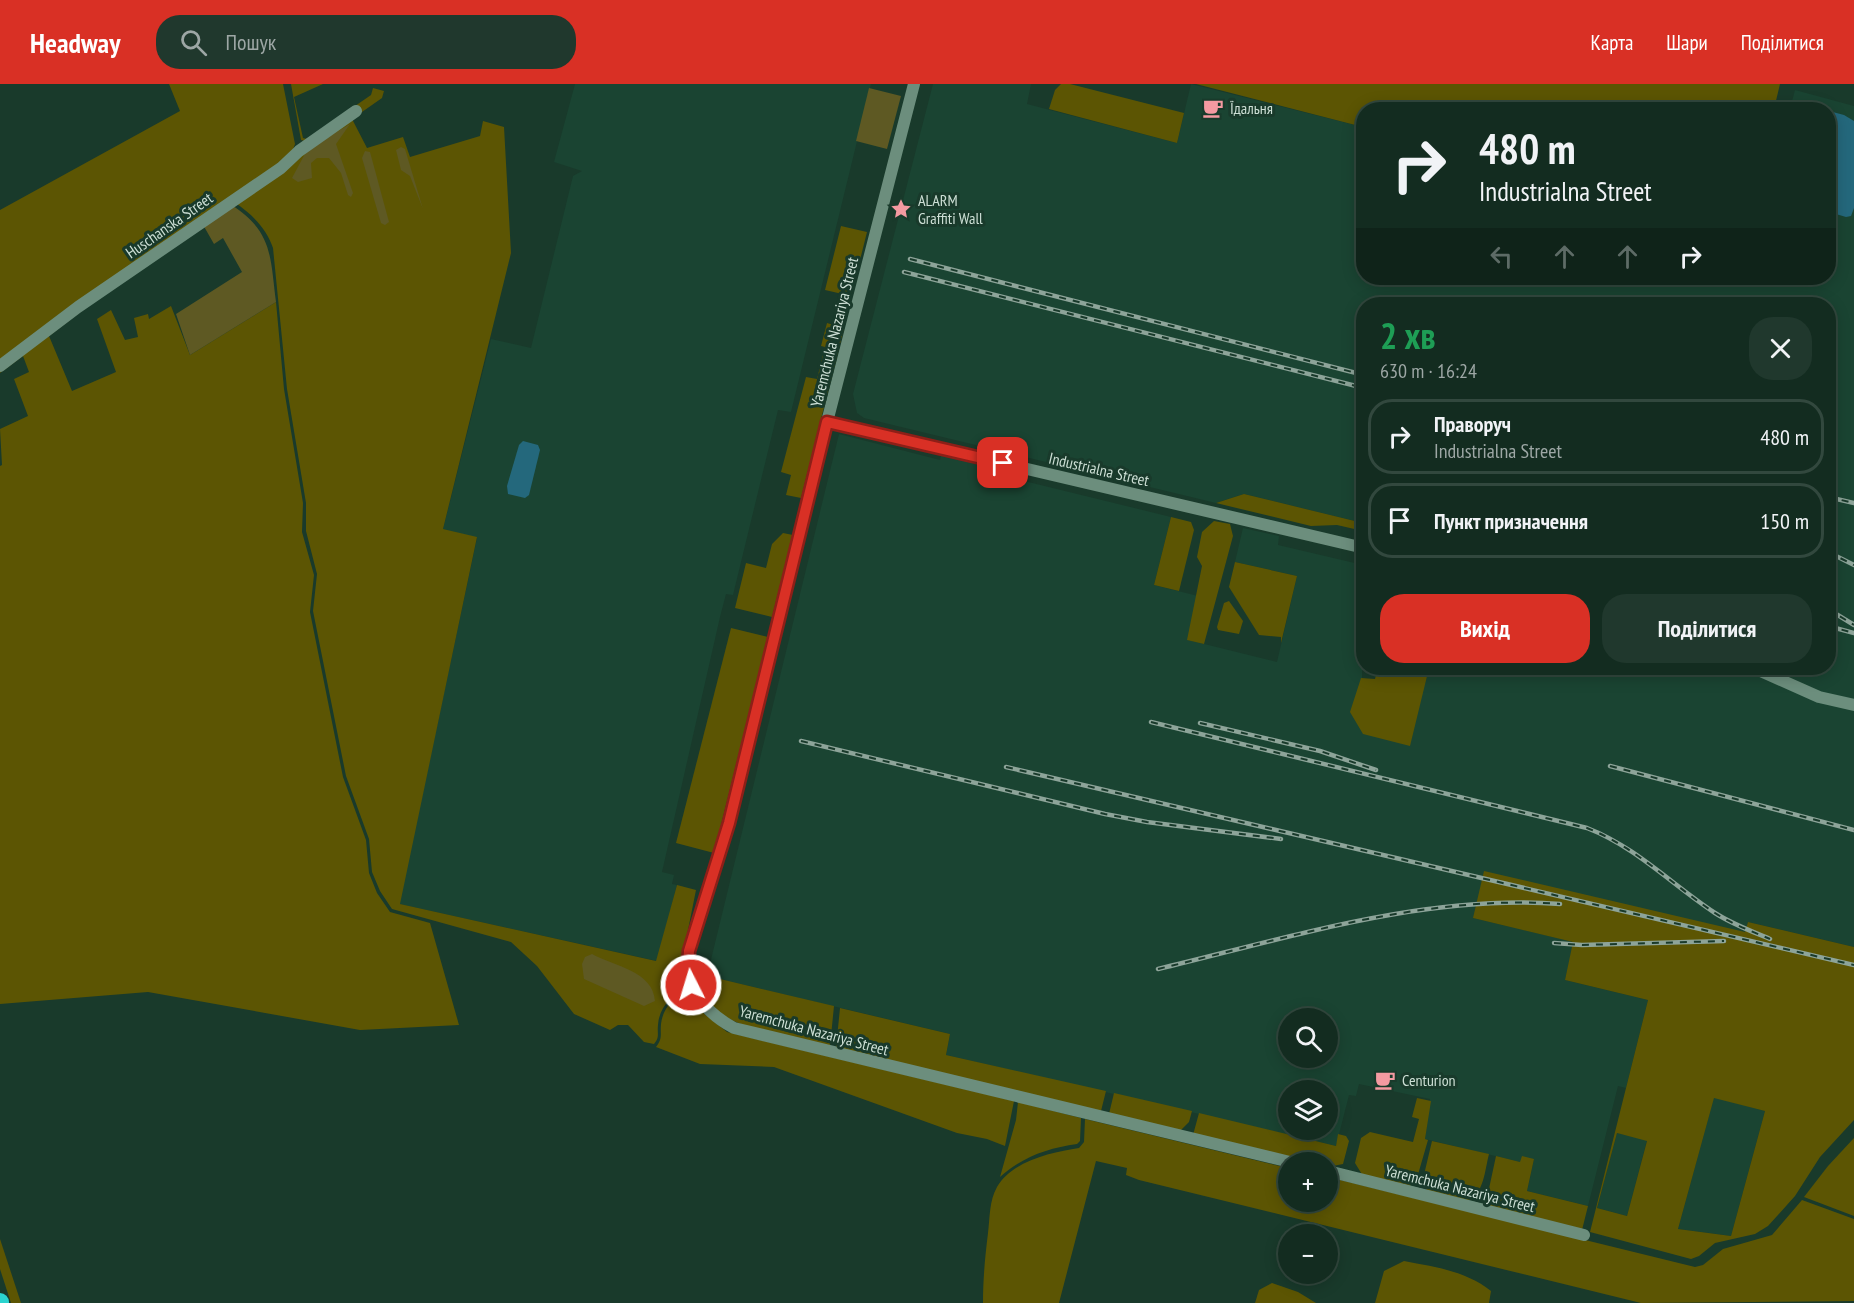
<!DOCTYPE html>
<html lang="uk">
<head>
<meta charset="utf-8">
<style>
  body { margin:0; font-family:"PT Sans Narrow",sans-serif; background:#20382d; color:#f1f3f6; height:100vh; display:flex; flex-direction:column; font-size:22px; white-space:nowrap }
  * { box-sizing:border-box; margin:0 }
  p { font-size:20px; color:#9da7a5 }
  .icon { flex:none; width:33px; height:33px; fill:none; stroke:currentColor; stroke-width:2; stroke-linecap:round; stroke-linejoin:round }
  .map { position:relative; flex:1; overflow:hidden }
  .drawer { position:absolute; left:1356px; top:213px; width:480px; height:378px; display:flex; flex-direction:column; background:#132c20; border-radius:24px; box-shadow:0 3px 15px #0003,0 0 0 2px #32483e }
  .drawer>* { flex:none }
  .guide { position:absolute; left:1356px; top:18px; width:480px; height:183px; border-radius:24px; box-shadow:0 3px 15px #0003,0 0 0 2px #32483e; background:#132c20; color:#f1f3f6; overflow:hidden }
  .controls { position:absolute; left:1278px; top:924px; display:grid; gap:12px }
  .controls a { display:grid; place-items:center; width:60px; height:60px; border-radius:50%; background:#132c20; box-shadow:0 3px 15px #0003,0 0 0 2px #32483e; font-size:30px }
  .pin { position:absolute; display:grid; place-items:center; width:51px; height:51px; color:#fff; margin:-26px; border-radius:12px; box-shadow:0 3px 9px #0006 }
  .me { position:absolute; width:66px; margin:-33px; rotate:355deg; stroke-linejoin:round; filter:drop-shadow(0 0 4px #0008) }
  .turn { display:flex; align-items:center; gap:21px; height:126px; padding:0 24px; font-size:27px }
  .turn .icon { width:78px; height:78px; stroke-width:2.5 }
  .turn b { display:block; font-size:42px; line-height:51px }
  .lanes { display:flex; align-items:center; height:57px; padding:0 24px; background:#0003; justify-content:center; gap:30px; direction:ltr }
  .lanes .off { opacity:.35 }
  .round { display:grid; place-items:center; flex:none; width:63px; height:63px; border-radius:24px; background:#20382d }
  .summary { display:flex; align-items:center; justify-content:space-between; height:102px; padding:0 24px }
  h1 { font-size:36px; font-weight:800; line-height:45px; color:#1e9e55 }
  .cta { display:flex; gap:12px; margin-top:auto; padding:12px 24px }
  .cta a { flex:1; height:69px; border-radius:24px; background:#d93025; color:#fff; font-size:24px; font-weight:800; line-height:69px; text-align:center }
  .cta a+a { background:#20382d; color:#f1f3f6 }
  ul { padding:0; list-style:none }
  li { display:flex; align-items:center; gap:18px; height:75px; margin:0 12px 9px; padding:0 12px; border:3px solid #32483e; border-radius:24px }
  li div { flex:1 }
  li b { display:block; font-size:22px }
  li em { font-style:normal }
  header { display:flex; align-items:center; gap:36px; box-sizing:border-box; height:84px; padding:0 30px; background:#d93025; color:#fff }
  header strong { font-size:28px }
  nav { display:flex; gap:33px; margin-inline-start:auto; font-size:21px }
  .search { width:420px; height:54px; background:#20382d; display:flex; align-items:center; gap:15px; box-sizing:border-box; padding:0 21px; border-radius:24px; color:#9da7a5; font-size:22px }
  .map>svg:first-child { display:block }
</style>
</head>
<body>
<header>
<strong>Headway</strong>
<div class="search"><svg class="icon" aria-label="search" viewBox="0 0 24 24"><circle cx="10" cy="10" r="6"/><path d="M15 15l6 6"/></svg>Пошук</div>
<nav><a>Карта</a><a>Шари</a><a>Поділитися</a></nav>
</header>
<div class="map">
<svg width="1854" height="1219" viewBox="0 0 1854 1219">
  <rect width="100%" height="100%" fill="#193a2b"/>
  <g fill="#1a4432" fill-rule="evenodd">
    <path d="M575,0H871L791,328L778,326L733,511L726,510L720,533L662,788L674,791L672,800L677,801L657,877L399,820L477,454L443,445L491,255L531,264L573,92L582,87L554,78Z"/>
    <path d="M933,0H1031L1027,20L1177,59L1191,0L1363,43L1364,194H1828V26L1790,25L1795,6L1854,22V863L1748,838L1746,848L1473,834L1574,858L1565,896L1648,916L1626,1004L1618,1002L1588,1122L1527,1107L1534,1075L1520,1078L1425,1055L1430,1015L1359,1000L1356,1012L1349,1011L1336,1062L946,971L950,950L707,892L839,350L940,376L941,371L1009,388L1008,393L1171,433L1154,501L1198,512L1188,556L1277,578L1297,492L1235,478L1243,444L1279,452L1278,461L1363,481L1362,595H1375L1378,584H1828V220H1364L1363,439L1244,410L1216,419L864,334L857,329L853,310ZM1288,934H1328V974H1288ZM1288,1006H1328V1046H1288Z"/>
    <path d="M1714,1013L1765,1027L1731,1152L1678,1145Z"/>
    <path d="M1617,1049L1647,1056L1627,1132L1597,1124Z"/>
  </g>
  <g fill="#5c5503" fill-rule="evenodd">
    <path d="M169,0H283L295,60L291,71L0,280V126L180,27Z"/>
    <path d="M291,0H323L294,13L303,54L307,55L371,11L373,4L384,7L382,14L352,35L367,64L403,53L410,73L480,52L483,37L504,43L511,169L443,445L477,453L400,820L656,877L677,801L696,806L685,861L686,902C672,912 659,923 658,941C657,950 660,953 654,960L644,958L628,941H618L610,946L574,930L537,882L511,858L392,825L380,807L372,788L369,755L346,692L313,527L317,490L306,447V419L287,305L273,164C267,145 251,129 234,118L309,58L301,56Z"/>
    <path d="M1061,0H1070L1184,29L1177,59L1049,25L1055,6Z"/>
    <path d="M1196,0H1780L1774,25L1364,26L1363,43Z"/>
    <path d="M841,142L867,148L851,212L825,206Z"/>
    <path d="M276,218L284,305L303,419L302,448L314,491L310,528L343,693L366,756L369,789L377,809L390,828L430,839L459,941L360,946L148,908L0,920V382L2,381L0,345L28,332L14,295L29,288L23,272L0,289V285L79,229L49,252L72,307L116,288L97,235L111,226L125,256L138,253L134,234L148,230L149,235L171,222L190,271Z"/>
    <path d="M827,239L844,244L801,414L786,411L791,391L781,388L806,293L817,295L825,263L821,262Z"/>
    <path d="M1244,410L1363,439V447L1337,441L1311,442L1216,419Z"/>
    <path d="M1171,433L1191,438L1194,446L1179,507L1154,501Z"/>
    <path d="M1214,437L1230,440L1233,452L1204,560L1187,556L1202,482L1197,473L1202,448Z"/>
    <path d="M783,449L793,451L772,533L735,524L746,479L766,484L772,460Z"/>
    <path d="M1235,478L1297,492L1281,559V553L1259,551L1229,503Z"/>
    <path d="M1229,517L1243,537L1239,550L1218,546L1217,543L1224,519Z"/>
    <path d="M731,544L768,553L714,769L676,759Z"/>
    <path d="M1378,584H1429L1410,662L1363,650L1350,628L1361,594L1375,595Z"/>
    <path d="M1484,787L1745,848L1748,838L1854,863V1036L1820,1073L1795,1112L1768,1142L1755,1150L1715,1159L1699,1172L1691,1175L1590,1148L1648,916L1565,896L1573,858L1473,834ZM1714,1014L1765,1027L1731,1152L1678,1145ZM1617,1049L1647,1057L1627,1132L1597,1124Z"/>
    <path d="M695,889L834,922L830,962C804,956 737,945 719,928C706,917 701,904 695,889Z"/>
    <path d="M687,905L696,923L727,948L1014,1017L1005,1062L987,1055L957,1049L774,983L700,980L656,963C663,954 660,951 661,940C663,923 674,914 687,905Z"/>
    <path d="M840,924L950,950L946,971L1106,1007L1101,1027L836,964Z"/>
    <path d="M1114,1009L1192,1027L1189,1038L1180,1047L1109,1030Z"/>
    <path d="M1417,1014L1431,1017L1425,1055L1428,1056L1417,1094L1409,1103L1363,1092L1355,1079L1361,1054L1370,1048L1413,1058L1419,1035L1412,1033Z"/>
    <path d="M1018,1018L1081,1034L1080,1057L1077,1060C1048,1064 1022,1073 1000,1093L1016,1036Z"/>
    <path d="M1199,1029L1336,1062L1338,1050L1346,1052L1349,1057L1343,1080L1328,1083V1078H1310L1193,1051Z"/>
    <path d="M1085,1035L1288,1084V1118H1328V1093L1695,1183L1703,1181L1723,1165L1772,1151L1802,1116L1854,1135V1217L1641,1219L1139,1096L1126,1091L1127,1084L1096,1077L1059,1219H983C983,1195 985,1173 988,1149C990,1134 989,1117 997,1103C1012,1077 1052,1068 1079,1064L1084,1058Z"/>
    <path d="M1854,1054V1132L1804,1113L1828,1082Z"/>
    <path d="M1432,1057L1489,1070C1485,1085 1484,1111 1467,1117L1427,1107L1423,1095Z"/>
    <path d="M1496,1072L1520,1078L1522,1072L1534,1075L1527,1107L1588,1122L1582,1146L1489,1124L1487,1114Z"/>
    <path d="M0,1155L21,1219H11L0,1185Z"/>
    <path d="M1404,1177C1435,1183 1466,1187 1491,1207L1489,1219H1375L1384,1187Z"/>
    <path d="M1272,1199L1298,1208L1316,1219H1255L1259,1206Z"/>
  </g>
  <g fill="#5e5923">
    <path d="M869,4L901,12L887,65L856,57Z"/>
    <path d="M350,40L336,60L353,109L351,113L348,111L341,89L329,74H317L311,79L312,94L298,98L292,94L307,66Z"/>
    <path d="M401,63L405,65L423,125L410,92L401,86L396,66Z"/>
    <path d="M365,67L370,68L389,138L385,141L381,139L362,74Z"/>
    <path d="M230,120C273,147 270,172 276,218L190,271L176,230L242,188L223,154L214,160L202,139Z"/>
    <path d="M592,870C614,882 653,887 655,917L644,922L584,895L582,880L585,873Z"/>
  </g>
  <g fill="#24687c">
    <path d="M1829,27L1844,31L1854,37V124L1851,132L1846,133L1829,128Z"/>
    <path d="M523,357L538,361L540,366L529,411L525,414L508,410L507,402L519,361Z"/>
  </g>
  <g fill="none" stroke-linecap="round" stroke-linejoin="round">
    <g stroke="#6c8e7d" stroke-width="12">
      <path d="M914,0L827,338L729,739L689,867C687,903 702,927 734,944L1290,1078"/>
      <path d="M0,282L78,223L281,84L299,67L356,27"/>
      <path d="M827,338L1364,464"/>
      <path d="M1754,584L1819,613L1854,621"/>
      <path d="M1328,1087L1584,1151"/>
    </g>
    <path stroke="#2bd4cf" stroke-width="18" d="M0,1218V1219"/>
    <g stroke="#8da499" stroke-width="4.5">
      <g id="rail">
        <path d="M910,175L1364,291"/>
        <path d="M904,188L1364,304"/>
        <path d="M1828,413L1854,419"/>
        <path d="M1828,468L1854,481"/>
        <path d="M1828,525L1854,541"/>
        <path d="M1828,542L1854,549"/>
        <path d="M1151,638L1587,744C1636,763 1671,800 1715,829C1732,840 1751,847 1770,855"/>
        <path d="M1200,639L1320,667L1376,686"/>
        <path d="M801,657L1105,730L1147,738L1281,755"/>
        <path d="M1610,682L1854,746"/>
        <path d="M1006,683L1854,881"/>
        <path d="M1554,859L1582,861L1724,857"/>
        <path d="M1158,885C1288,854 1425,810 1560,820"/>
      </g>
    </g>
    <use href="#rail" stroke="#193a2b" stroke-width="2" stroke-dasharray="7" stroke-linecap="butt"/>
  </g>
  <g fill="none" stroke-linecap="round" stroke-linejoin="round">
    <g stroke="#8d1f18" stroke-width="15">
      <path id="route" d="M691,901L688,884L689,867L729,739L827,338L1003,379"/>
    </g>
    <use href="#route" stroke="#d93025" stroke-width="10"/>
  </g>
  <defs>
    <g id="cafe-bare" transform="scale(1.62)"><path d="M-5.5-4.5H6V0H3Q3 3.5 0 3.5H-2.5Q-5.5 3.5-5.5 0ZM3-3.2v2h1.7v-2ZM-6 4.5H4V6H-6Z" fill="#f49aa1" stroke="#193a2b" stroke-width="2.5" paint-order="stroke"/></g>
    <g id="sight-bare" transform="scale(1.62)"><path d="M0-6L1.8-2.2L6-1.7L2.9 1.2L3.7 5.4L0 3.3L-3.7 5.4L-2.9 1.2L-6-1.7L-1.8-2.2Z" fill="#f49aa1" stroke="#193a2b" stroke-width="2.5" paint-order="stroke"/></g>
  </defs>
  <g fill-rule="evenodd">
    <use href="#cafe-bare" x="1213" y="24"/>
    <use href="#sight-bare" x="901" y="125"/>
    <use href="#cafe-bare" x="1385" y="996"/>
  </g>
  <g text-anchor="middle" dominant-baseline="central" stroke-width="6" stroke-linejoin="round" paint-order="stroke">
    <g font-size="16" fill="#cddfd5" stroke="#193a2b" text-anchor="start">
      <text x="1230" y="24">Їдальня</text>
      <text x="918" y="116">ALARM<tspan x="918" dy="18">Graffiti Wall</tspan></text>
      <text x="1402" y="996">Centurion</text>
    </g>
    <g font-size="16" fill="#cddfd5" stroke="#193a2b">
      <text transform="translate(169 141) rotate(-35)">Huschanska Street</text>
      <text transform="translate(834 248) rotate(-76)">Yaremchuka Nazariya Street</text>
      <text transform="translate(1099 385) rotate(13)">Industrialna Street</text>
      <text transform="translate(814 946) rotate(15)">Yaremchuka Nazariya Street</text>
      <text transform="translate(1460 1104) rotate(14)">Yaremchuka Nazariya Street</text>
    </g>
  </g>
</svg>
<div class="controls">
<a><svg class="icon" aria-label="search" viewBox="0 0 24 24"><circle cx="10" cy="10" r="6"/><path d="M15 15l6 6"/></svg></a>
<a><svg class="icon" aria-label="layers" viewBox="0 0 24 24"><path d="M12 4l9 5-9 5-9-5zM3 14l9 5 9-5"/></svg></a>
<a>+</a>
<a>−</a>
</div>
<div class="pin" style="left:1003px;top:379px;background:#d93025"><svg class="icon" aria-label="arrive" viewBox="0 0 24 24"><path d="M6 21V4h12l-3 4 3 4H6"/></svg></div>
<svg class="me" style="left:691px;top:901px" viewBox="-20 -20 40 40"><circle r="17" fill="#d93025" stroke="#fff" stroke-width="3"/><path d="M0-11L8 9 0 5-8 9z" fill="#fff"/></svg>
<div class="guide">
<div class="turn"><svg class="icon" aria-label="right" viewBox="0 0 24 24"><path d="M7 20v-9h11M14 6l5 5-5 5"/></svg><div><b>480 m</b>Industrialna Street</div></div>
<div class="lanes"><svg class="icon off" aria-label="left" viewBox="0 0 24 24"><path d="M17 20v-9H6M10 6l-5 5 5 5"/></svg><svg class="icon off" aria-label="ahead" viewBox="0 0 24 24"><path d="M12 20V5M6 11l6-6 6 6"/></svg><svg class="icon off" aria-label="ahead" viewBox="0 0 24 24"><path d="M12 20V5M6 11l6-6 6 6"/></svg><svg class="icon" aria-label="right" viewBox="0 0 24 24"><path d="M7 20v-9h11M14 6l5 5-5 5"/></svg></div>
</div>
<section class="drawer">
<div class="summary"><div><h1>2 хв</h1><p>630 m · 16:24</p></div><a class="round"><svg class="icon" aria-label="close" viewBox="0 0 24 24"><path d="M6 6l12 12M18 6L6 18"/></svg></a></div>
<ul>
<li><svg class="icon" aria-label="right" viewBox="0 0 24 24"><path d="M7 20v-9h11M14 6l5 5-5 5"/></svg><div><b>Праворуч</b><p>Industrialna Street</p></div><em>480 m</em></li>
<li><svg class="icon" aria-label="arrive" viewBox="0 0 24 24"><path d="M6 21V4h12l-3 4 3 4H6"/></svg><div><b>Пункт призначення</b></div><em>150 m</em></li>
</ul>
<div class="cta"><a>Вихід</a><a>Поділитися</a></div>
</section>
</div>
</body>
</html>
